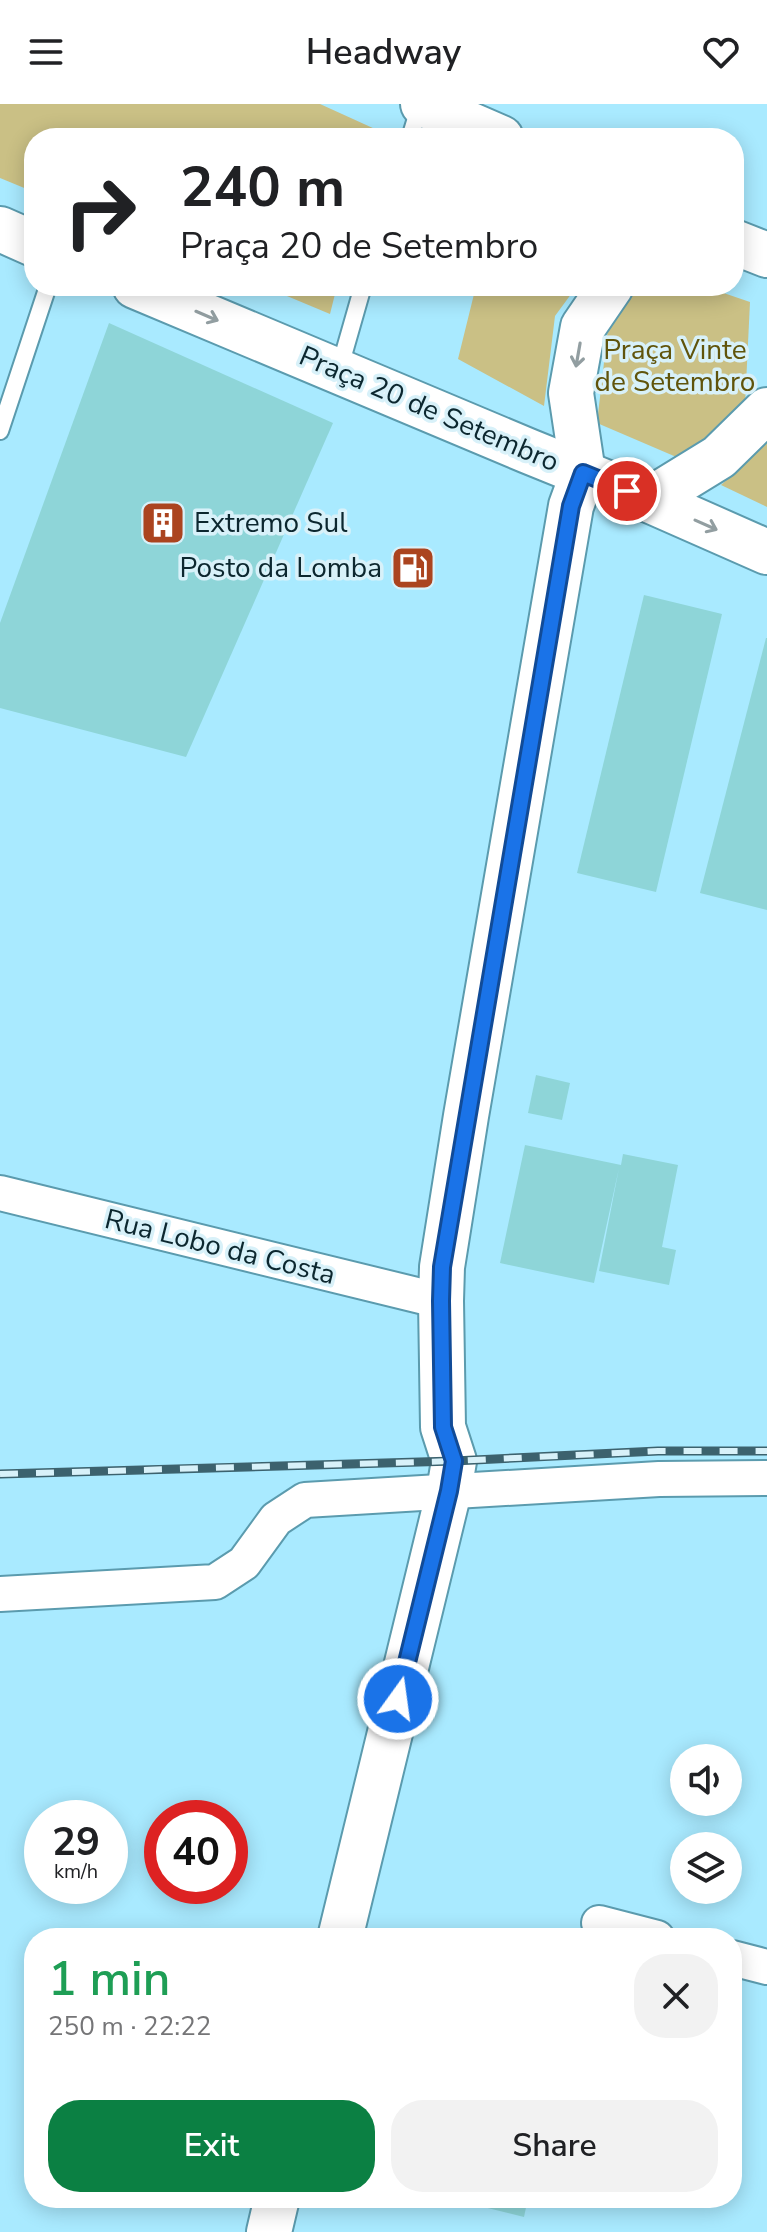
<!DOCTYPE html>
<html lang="en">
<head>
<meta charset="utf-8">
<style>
  body { margin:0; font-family:"Nunito Sans",sans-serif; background:#f2f2f2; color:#202124; height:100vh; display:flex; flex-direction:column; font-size:30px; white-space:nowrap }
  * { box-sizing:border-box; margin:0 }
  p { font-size:26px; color:#757577 }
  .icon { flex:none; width:44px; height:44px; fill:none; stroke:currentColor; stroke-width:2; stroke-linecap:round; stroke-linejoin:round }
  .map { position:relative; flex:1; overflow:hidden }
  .side { position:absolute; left:24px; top:1824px; width:718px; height:280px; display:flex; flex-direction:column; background:#fff; border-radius:32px; box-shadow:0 4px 20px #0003 }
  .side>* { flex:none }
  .top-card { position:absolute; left:24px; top:24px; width:720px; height:168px; border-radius:32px; box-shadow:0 4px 20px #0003; background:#fff; color:#202124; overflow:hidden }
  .controls { position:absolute; left:670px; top:1640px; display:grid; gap:16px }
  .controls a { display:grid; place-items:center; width:72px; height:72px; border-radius:50%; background:#fff; box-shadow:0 4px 20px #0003; font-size:40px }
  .speed { position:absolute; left:24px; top:1696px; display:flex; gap:16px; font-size:40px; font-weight:700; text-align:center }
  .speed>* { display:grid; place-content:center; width:104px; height:104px; border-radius:50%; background:#fff; box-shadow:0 4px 20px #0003; line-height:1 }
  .speed small { font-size:20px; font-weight:400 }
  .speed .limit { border:12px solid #d22; background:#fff; color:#111 }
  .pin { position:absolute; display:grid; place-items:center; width:68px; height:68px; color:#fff; margin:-34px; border:4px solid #fff; border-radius:50%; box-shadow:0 2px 8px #0007 }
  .me { position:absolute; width:88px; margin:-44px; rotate:14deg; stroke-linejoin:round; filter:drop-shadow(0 0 6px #0008) }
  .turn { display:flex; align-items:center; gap:28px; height:168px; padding:0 24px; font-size:36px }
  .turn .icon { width:104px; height:104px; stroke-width:2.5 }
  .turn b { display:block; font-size:56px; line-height:68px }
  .round { display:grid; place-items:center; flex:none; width:84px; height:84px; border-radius:32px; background:#f2f2f2 }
  .overview { display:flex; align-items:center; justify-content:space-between; height:136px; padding:0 24px }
  h1 { font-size:48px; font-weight:600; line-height:60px; color:#1e9e55 }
  .button { display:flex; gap:16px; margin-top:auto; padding:16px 24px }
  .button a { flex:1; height:92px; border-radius:32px; background:#0b8043; color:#fff; font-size:32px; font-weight:600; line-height:92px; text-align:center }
  .button a+a { background:#f2f2f2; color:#202124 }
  header { display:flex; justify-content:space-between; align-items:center; height:104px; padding:0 24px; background:#fff; font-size:36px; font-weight:600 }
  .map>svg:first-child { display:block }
</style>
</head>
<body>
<header><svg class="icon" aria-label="menu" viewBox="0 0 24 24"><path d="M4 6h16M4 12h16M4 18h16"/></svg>Headway<svg class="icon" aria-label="heart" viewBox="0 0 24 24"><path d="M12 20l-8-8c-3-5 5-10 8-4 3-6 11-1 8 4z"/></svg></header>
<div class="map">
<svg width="767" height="2128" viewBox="0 0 767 2128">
  <rect width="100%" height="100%" fill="#a9eaff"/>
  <g fill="#cac085">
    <path d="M0,0H320L375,25L373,34H34V88L0,74Z"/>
    <path d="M263,182H337L330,210Z"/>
    <path d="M476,182H577L555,212L544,302L458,255Z"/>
    <path d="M640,182H703L750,198L745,301L681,355L597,319L608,224Z"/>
    <path d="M767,339V403L721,381Z"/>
  </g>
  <g fill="#8ed5d8">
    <path d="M109,219L333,319L186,653L0,604V519Z"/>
    <path d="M644,491L722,510L656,788L577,769Z"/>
    <path d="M766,534H767V806L700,789Z"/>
    <path d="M536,971L570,979L562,1016L528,1009Z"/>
    <path d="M525,1041L621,1061L623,1050L678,1061L662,1143L676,1146L669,1181L599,1167L619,1064L594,1179L500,1159Z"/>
    <path d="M447,2094H528L524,2113Z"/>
  </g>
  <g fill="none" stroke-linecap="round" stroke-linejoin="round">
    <g stroke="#5b9bae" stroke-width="20">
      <g id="lane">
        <path d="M410,34L420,1"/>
        <path d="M339,266L363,182"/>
        <path d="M0,327L48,182"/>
      </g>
    </g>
    <g stroke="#5b9bae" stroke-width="38">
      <g id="street">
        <path d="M0,1089L441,1197"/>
        <path d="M0,1490L215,1478L244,1459L276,1415L305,1396L659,1375L767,1374"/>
        <path d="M599,1819L657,1834"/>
        <path d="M732,1854L767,1863"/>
      </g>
    </g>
    <g stroke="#5b9bae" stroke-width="48">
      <g id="secondary">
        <path d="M423,0L501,34"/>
        <path d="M0,125L34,140"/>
        <path d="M734,138L767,151"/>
        <path d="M135,182L528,347L649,396L767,448"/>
        <path d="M649,396L719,353L767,306"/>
        <path d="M340,1834L449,1387L454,1357L443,1323L441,1197L442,1163L466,1012L571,402L583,369L571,289L583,223L611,182"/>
        <path d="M269,2128L277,2094"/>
      </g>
    </g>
    <use href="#lane" stroke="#fff" stroke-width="16"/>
    <use href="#street" stroke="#fff" stroke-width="34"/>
    <use href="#secondary" stroke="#fff" stroke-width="44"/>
    <g stroke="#3c626e" stroke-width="9">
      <path id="rail" d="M0,1370L454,1357L658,1347H767"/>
    </g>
    <use href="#rail" stroke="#d8f1f9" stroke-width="6" stroke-dasharray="18" stroke-linecap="butt"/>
  </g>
  <defs><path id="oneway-shaft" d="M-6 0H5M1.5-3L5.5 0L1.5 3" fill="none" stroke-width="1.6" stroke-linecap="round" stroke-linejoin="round" transform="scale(2)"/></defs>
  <g stroke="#929ea1">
    <use href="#oneway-shaft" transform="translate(207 212) rotate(23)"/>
    <use href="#oneway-shaft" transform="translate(578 251) rotate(100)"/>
    <use href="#oneway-shaft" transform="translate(706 421) rotate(24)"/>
  </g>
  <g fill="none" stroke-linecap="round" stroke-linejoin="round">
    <g stroke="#114b97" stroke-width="20">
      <path id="route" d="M398,1595L449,1387L454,1357L443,1323L441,1197L442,1163L571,402L583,369L627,387"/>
    </g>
    <use href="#route" stroke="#1a73e8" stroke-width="14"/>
  </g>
  <defs>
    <g id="building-square" transform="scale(2.3)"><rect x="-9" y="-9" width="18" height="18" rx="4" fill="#ab441f" stroke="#d8f1f9"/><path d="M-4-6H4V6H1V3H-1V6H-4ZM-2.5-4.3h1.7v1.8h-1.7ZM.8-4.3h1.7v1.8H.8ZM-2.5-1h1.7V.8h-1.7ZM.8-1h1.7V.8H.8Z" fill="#fff"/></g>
    <g id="fuel-square" transform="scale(2.3)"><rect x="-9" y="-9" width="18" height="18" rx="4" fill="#ab441f" stroke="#d8f1f9"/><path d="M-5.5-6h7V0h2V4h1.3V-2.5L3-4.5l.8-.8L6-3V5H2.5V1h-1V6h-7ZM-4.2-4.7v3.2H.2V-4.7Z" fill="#fff"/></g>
  </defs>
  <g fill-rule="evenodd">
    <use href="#building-square" x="163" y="419"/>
    <use href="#fuel-square" x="413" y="464"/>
  </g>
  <g text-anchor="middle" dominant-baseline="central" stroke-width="7" stroke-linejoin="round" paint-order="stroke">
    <g font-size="28" fill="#60540b" stroke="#d8f1f9">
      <text x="675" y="246">Praça Vinte<tspan x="675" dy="32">de Setembro</tspan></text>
    </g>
    <g font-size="28" fill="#0c272f" stroke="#d8f1f9">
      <text transform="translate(429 305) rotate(23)">Praça 20 de Setembro</text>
      <text transform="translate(220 1143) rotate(14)">Rua Lobo da Costa</text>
    </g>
    <g font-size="28" fill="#0c272f" stroke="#d8f1f9" text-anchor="start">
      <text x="194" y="419">Extremo Sul</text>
      <text x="382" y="464" text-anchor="end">Posto da Lomba</text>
    </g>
  </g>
</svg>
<div class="controls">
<a><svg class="icon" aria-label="sound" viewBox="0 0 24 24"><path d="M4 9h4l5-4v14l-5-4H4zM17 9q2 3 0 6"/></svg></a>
<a><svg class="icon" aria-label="layers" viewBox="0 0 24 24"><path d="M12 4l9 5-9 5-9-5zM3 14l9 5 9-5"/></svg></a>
</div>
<div class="speed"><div>29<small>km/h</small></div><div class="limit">40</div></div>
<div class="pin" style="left:627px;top:387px;background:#d93025"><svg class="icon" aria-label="arrive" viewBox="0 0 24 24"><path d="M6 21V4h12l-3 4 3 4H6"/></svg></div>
<svg class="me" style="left:398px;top:1595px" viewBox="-20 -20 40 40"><circle r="17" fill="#1a73e8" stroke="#fff" stroke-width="3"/><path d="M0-11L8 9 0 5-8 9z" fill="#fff"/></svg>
<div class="top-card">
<div class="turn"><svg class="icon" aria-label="right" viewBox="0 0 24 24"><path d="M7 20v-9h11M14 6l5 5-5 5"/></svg><div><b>240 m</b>Praça 20 de Setembro</div></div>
</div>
<section class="side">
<div class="overview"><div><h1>1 min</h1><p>250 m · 22:22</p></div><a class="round"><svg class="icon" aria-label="close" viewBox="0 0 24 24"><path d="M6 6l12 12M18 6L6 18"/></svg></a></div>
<div class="button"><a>Exit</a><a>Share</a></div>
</section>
</div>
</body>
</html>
